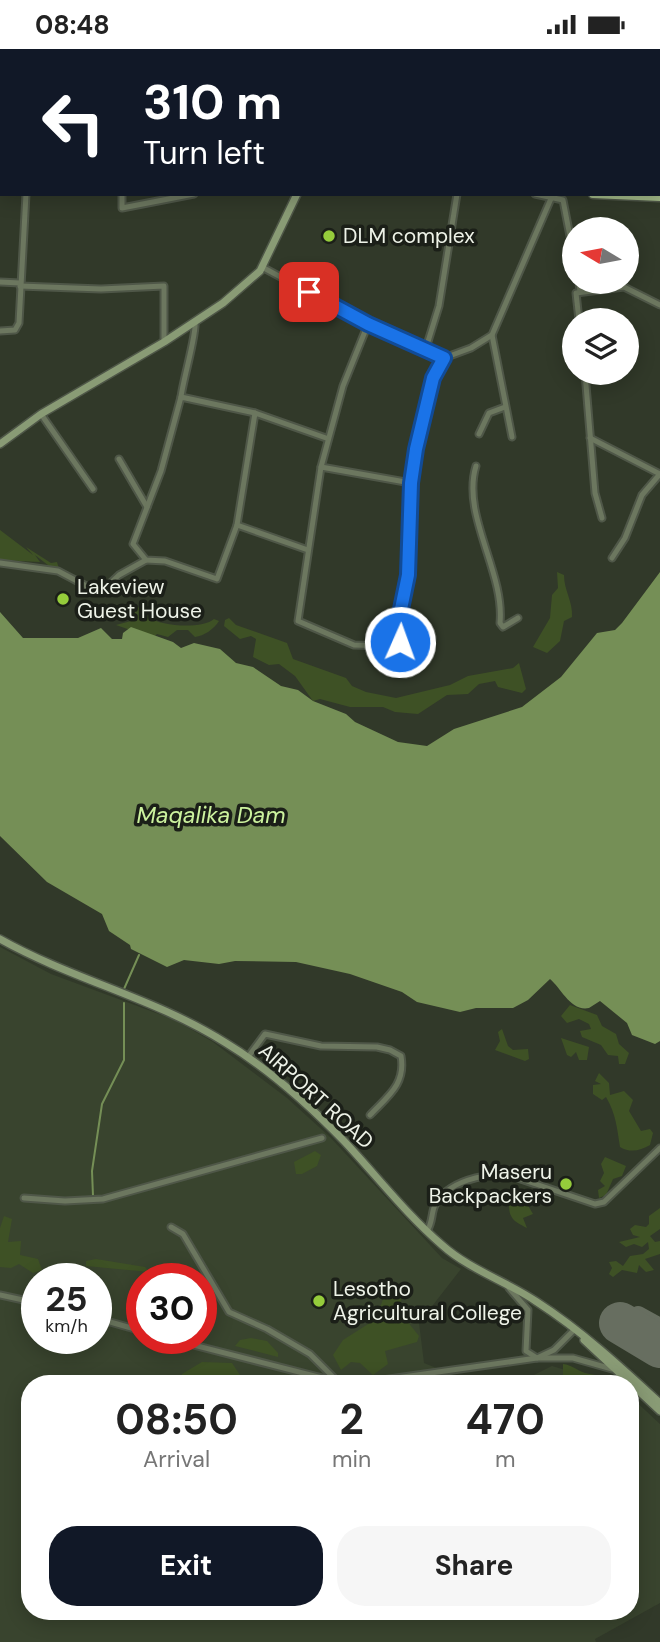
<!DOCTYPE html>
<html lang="en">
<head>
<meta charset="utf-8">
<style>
  body { margin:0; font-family:"DM Sans",sans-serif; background:#f6f6f6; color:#222; height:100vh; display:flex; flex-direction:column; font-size:26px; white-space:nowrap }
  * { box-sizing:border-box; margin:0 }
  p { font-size:23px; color:#767676 }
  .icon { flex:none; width:38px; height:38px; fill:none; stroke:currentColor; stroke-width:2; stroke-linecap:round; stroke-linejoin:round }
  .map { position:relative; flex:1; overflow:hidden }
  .panel { position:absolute; left:21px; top:1326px; width:618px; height:245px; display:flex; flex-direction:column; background:#fff; border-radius:28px; box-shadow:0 4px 18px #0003 }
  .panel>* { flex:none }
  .guide { position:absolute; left:0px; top:0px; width:662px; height:147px; box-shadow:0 4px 18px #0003; background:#111827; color:#fff; overflow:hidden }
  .needle { width:46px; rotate:280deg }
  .fabs { position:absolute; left:562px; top:168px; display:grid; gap:14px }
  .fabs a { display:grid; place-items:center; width:77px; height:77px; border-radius:50%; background:#fff; box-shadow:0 4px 18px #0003; font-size:35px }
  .speed { position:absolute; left:21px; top:1214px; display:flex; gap:14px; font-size:35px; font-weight:700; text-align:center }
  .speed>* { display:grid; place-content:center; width:91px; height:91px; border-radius:50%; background:#fff; box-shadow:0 4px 18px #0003; line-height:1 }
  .speed small { font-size:18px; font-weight:400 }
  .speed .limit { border:10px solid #d22; background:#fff; color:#111 }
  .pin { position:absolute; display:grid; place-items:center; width:60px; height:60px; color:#fff; margin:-30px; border-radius:14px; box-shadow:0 4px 10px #0006 }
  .me { position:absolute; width:77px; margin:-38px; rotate:2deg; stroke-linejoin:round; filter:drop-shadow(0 0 5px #0008) }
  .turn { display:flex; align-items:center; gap:24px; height:147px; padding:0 28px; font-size:32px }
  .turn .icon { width:91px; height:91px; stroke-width:2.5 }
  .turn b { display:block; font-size:49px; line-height:60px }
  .eta { display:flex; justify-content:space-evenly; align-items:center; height:119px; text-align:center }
  .eta b { font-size:42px; font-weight:700; line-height:49px }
  .cta { display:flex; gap:14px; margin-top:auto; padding:14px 28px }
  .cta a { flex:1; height:80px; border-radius:28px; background:#111827; color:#fff; font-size:28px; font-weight:700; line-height:80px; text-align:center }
  .cta a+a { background:#f6f6f6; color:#222 }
  .status { display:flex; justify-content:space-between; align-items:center; height:49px; padding:0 35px; background:#fff; direction:ltr }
  .status svg { height:19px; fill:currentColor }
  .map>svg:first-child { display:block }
</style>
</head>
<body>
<div class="status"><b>08:48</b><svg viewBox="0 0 49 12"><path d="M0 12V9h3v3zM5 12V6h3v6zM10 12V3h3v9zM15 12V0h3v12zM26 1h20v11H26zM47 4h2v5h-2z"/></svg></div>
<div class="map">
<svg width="660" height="1593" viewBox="0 0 660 1593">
  <rect width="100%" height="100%" fill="#313929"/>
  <g fill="#39442e" fill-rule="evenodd">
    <path d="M0,898L51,925L175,971L213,993L287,1049L330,1088L442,1209L461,1220L419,1274L424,1314L469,1332L486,1335H30V1563H630V1347L660,1375V1554L595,1590L596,1593H0ZM37,1230H96V1290H37ZM142,1230H201V1290H142Z"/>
    <path d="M552,1317L596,1330L610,1335H516Z"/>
  </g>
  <g fill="#3e5125">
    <path d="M0,481L33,506L26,498L51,514L57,513L59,520H53L35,506L40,513L0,511Z"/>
    <path d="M557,523L564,526C564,542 573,552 572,568L564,572L560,592L547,604L533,598L550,569L552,546L558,539Z"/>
    <path d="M137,558C145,560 144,563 149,568C161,578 203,580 214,570L219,572C214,580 204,587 195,588L188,581H177L168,588L157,585L153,589L116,576L131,572L132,560Z"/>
    <path d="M229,569L236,576L287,594L293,610L346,629L352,637L366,643L396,649L450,636L468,627L513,619L519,614L526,640L522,644L498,638L495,632L479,635L468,645L447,646L418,665L395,663L383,658H350L320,650L313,652L295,627L279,615L269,616L253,608L256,590L251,587L240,590L224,577L225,571Z"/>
    <path d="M570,956L597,966L602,977L616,985L619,995L629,1004L625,1015H619L618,1007L608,1006L601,996L582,988L580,982L591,980L589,975L579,970L567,974L561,967Z"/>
    <path d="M502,980L508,997L513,1001L528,1000L529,1010L525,1012L495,1001L500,992L498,983Z"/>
    <path d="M561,989L589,998L587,1011H579L576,1003L571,1008L567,1006Z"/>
    <path d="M599,1024L609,1034L610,1046L624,1042L633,1051L629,1062L641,1082L650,1080L653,1084L650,1096C640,1102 630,1104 620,1098C617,1079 616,1065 606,1048L602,1051L593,1045V1036L601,1035L595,1032Z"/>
    <path d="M315,1102L321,1106L317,1117L302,1125H296L294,1113Z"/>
    <path d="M605,1108L626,1117L622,1127L613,1130L606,1146L599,1149L598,1141L605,1137L600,1132L604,1124L601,1115Z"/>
    <path d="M516,1139L522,1147L521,1152L526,1153L533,1165L523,1169L527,1179C515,1173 509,1170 509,1156L517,1152L511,1144Z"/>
    <path d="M660,1159V1180L650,1187L655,1193L660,1192V1205L645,1210L654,1221L646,1223L639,1216L637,1224L622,1221L613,1228L609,1225L612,1219L609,1213L616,1212L623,1217L630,1207L643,1205L649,1200L648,1193L642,1198L634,1195L626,1198L619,1193L640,1188L633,1186L630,1180L635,1176L646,1178L649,1175V1167Z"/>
    <path d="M4,1167L12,1170L8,1193L21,1192L20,1206L38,1210L42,1221L33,1224L19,1215L11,1219L0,1218V1179Z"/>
    <path d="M96,1210L145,1218L149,1223L86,1217V1212Z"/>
    <path d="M397,1238L402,1244L399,1262L419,1287L417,1293L385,1302L388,1315L373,1326L360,1314L351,1313L341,1321L333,1306L343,1291L376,1270L387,1239Z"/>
    <path d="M251,1289L267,1292L278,1304V1308L235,1297L240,1291Z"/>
    <path d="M202,1313L232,1314L246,1335H178L182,1325Z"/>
    <path d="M563,1315C572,1316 576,1321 585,1324C598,1327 607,1327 619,1335H586L563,1326Z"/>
  </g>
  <path fill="#758f56" d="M660,523V992L655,995L632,986L627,974L600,952L589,959C571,963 561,939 550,930L528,951L513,959H476L460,963L417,953L402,943L350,925L296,913L235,912L219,915L184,911L167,918L131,900L130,896L109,882L102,865L47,833L0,787V563L23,589H78L101,579L112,590H122L123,584L131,578L173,593L181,599L194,594L220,600L236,614L253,618L281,637L298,641L313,652L346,665L355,673L398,693L427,697L454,680L522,658L561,628L597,584L615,581L622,574Z"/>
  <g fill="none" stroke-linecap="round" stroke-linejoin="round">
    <g stroke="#758f56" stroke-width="2">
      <path d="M124,940L139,906"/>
      <path d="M93,1147L92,1122L102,1055L124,1011V954"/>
    </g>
    <path stroke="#676e60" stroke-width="18" d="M660,1278L638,1266L626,1272L623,1283L629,1291L660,1298"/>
    <path stroke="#676e60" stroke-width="42" d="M620,1274L660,1298"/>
    <g stroke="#4f5748" stroke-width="9">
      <g id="minor">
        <path d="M151,0V2"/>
        <path d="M202,0L203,2"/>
        <path d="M506,0L507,2"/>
        <path d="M591,0V2"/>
        <path d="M537,2L541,0"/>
        <path d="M659,2L660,0"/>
        <path d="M0,49L2,48"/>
        <path d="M122,145V159L194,145"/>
        <path d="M535,145L563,151L574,208"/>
        <path d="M262,218L368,275"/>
        <path d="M0,233L20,234"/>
        <path d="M579,233L580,243"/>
        <path d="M20,237L101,240L164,237V293"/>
        <path d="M579,271L576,244L624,238L660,256"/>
        <path d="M0,282L15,281L19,274L26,145"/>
        <path d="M492,286L512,388"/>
        <path d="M426,299L439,257L457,145"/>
        <path d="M585,324L595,444L602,469"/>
        <path d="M181,348C183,331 197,284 195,273"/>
        <path d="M41,365L93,440"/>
        <path d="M479,385L489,364L505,358"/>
        <path d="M590,389L660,425"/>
        <path d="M119,410L147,458"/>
        <path d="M476,417C461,466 505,523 500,574L503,578L518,569"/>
        <path d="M321,418L298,572L354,596L393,597L402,587L399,580L409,526L411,434L416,400L433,329L444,309"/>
        <path d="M411,434L321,418L343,337L368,275L444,309L471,299L492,286L553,145"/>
        <path d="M237,476L217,530L165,512L146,511L133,495L161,422L181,348L255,364"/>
        <path d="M308,501L237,476L255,364L326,389"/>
        <path d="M612,509L625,489L642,446L660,425"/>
        <path d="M0,514L58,522L94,541L104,540L119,526L146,511"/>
        <path d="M248,1008L265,985L321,997L377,998L390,1001L401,1007C406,1035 388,1047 370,1066"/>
        <path d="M24,1149L65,1152L103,1150L322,1089"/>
        <path d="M171,1178L183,1185L229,1263L267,1280L310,1305L336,1331"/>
        <path d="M427,1182C433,1173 431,1164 435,1156C448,1132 484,1124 509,1126L595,1155L604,1153L660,1099"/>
        <path d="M509,1239L528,1261L526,1302L537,1309H573L612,1320"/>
        <path d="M0,1246L37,1254"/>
        <path d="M96,1269L142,1282"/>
        <path d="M170,1290L338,1333H368L537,1309L554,1301L574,1281"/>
      </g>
    </g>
    <g stroke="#4f5748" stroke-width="10">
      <g id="secondary">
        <path d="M0,395L41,365L164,293L223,254L260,222L297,145"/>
        <path d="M0,890C73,931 155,949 226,994C269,1020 309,1056 344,1092C376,1126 406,1165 442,1196C470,1221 506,1232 537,1253C582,1282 621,1318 660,1354"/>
        <path d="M584,1291L660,1362"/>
      </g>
    </g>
    <g stroke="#4f5748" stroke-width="11">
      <g id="primary">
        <path d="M336,0L337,2"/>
        <path d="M593,145L660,148"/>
      </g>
    </g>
    <use href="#minor" stroke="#6c775f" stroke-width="5"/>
    <use href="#secondary" stroke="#899b75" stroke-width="7"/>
    <use href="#primary" stroke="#a0b786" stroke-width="8"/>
  </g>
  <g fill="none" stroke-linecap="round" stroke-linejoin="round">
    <g stroke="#114b97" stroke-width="18">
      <path id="route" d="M309,243L368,275L444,309L433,329L416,400L411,434L408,526L401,560L400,593"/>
    </g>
    <use href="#route" stroke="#1a73e8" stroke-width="12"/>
  </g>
  <g fill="#95cc3b" stroke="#1b1f18" stroke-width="2.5">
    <circle cx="329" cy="187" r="7"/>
    <circle cx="63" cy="550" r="7"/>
    <circle cx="566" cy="1135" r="7"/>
    <circle cx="319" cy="1252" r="7"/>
  </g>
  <g text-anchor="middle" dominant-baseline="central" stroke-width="7" stroke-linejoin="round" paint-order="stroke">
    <g font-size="21" fill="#eef3e8" stroke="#1b1f18" text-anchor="start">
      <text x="343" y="187">DLM complex</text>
      <text x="77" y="538">Lakeview<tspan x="77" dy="24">Guest House</tspan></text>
      <text x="552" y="1123" text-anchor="end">Maseru<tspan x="552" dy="24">Backpackers</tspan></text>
      <text x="333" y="1240">Lesotho<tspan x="333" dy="24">Agricultural College</tspan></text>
    </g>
    <g font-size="21" fill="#eef3e8" stroke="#1b1f18">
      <text transform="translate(316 1047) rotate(42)">AIRPORT ROAD</text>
    </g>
    <g font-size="23" font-style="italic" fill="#ccf29e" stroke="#1b1f18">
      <text x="211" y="766">Maqalika Dam</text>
    </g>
  </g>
</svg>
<div class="fabs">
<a><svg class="needle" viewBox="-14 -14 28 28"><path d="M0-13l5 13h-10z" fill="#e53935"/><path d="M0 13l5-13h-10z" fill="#767676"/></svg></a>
<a><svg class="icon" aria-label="layers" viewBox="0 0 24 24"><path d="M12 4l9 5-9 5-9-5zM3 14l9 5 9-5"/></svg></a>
</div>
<div class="speed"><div>25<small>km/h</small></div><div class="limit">30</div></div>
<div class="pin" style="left:309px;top:243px;background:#d93025"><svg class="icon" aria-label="arrive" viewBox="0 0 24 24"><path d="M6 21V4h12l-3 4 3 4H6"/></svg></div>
<svg class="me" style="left:400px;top:593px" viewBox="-20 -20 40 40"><circle r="17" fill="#1a73e8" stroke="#fff" stroke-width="3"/><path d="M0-11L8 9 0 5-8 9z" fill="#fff"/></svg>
<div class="guide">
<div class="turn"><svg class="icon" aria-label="left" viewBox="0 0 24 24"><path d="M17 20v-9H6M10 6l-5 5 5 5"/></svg><div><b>310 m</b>Turn left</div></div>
</div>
<section class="panel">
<div class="eta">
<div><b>08:50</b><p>Arrival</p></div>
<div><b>2</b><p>min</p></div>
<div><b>470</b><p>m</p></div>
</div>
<div class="cta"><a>Exit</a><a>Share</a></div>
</section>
</div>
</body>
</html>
